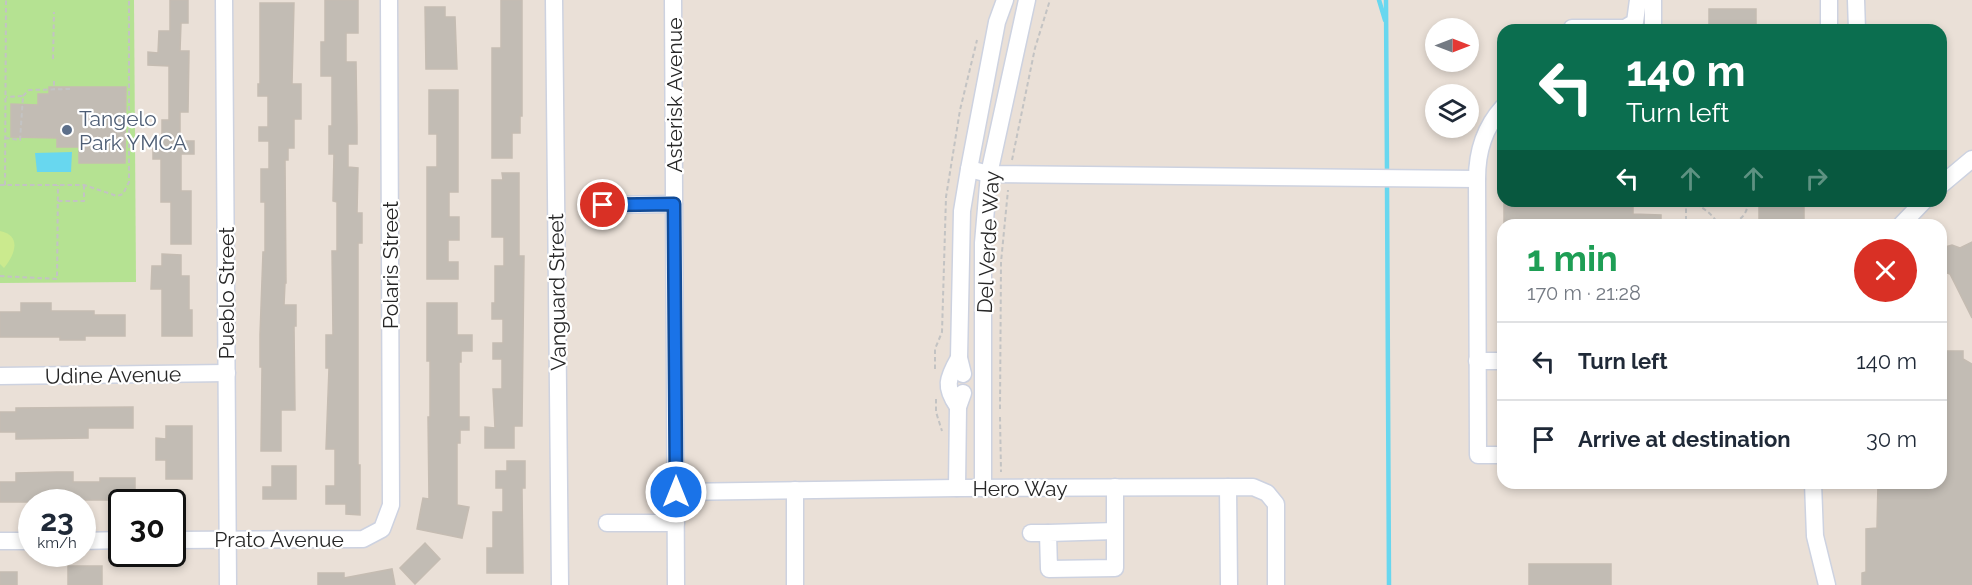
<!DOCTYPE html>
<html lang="en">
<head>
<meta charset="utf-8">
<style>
  body { margin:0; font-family:Raleway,sans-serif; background:#f6f6f7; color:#1f2937; height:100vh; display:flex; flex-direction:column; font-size:22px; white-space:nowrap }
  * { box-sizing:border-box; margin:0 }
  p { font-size:20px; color:#747a83 }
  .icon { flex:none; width:33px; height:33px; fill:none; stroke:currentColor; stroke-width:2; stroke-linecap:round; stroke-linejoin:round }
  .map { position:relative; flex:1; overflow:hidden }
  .panel { position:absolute; left:1497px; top:219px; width:450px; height:270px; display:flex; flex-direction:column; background:#fff; border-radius:18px; box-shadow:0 3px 9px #0003 }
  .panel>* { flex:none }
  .hud { position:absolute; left:1497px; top:24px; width:450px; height:183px; border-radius:18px; box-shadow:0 3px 9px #0003; background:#0b6e4f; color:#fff; overflow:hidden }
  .needle { width:39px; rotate:90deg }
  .buttons { position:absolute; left:1425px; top:18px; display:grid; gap:12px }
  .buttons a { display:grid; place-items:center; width:54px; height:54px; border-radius:50%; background:#fff; box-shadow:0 3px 9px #0003; font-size:30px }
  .speed { position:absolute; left:18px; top:489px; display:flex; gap:12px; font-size:30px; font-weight:700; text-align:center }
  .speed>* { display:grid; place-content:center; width:78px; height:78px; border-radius:50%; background:#fff; box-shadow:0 3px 9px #0003; line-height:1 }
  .speed small { font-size:15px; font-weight:400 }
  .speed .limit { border:3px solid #111; border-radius:9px; background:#fff; color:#111 }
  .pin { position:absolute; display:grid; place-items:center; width:51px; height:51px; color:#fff; margin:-26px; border:3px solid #fff; border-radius:50%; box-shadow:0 2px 6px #0007 }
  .me { position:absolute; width:66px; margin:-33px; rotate:0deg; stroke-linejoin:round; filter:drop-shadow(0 0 4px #0008) }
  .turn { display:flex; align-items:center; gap:21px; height:126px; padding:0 30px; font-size:27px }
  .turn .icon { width:78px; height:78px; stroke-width:2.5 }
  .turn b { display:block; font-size:42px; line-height:51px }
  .lanes { display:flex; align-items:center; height:57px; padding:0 30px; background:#0003; justify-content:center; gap:30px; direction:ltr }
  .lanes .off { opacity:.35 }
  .round { display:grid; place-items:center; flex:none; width:63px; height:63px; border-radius:32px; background:#f6f6f7 }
  .head { display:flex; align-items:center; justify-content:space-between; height:102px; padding:0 30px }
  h1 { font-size:36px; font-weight:700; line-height:45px; color:#1e9e55 }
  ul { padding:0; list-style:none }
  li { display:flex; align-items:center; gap:18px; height:78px; padding:0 30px; border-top:2px solid #e0e1e3 }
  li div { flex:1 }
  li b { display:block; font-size:22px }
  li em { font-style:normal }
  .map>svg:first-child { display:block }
</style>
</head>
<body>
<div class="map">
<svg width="1972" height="585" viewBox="0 0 1972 585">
  <rect width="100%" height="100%" fill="#eae0d7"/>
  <path fill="#b5e292" d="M0,0H134L136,282L0,283Z"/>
  <path fill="#cbea8e" d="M0,231C23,236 14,256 4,268L0,264Z"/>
  <path fill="#68d7ef" d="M72,152L71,172H37L35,153Z"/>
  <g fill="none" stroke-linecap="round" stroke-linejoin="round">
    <g stroke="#68d7ef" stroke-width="4.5">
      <path d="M1379,0L1385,20"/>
      <path d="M1386,0L1387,174"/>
      <path d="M1387,183L1389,585"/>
    </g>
  </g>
  <g fill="#c2bcb4" stroke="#c5bcb2" stroke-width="1.5">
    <path d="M170,0H188V23H181L180,51H189L188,112H180V141H194V154H181V191H191V244H171V202H161V159H153V140H162V120H169V66L148,65V52L158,53L159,31H170Z"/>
    <path d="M325,0H358V33H346V62H356L357,126V144H348V167L358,168L357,213H362V243H358V465H360V515L346,514V504H326V486H335V449H326L329,368H326V335H333L332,251H337V202L333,201L334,154H329V126H332V76H321V42H325Z"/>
    <path d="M501,0H522V116H520V133H512V158H492V48H501Z"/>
    <path d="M260,3H294L292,84H301V119H294V148H288V160H285L286,283H285L284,305H296V326H294L295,410H281V451H261L262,367H260V335L263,252H265V202H261V169H269V141H259V127H268V96H258V84H260Z"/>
    <path d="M425,7H445V17H455L457,69H426Z"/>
    <rect x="1709" y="9" width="47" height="21"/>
    <path d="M49,87H126L125,163H79V147H57V138L11,137V104L38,105V94H49Z"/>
    <path d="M429,90H458V192H449V217H459V240H448V262H458V279H427V167H437V134H429Z"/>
    <path d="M502,173H519V256H524L522,426H514V448H485V427L495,428L493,389H502V359H493V343H503V319H492V303H495V266H504V237H492V180H503Z"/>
    <path d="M1504,201H1633V214L1661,215V225H1504Z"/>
    <rect x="1759" y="201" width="45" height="24"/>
    <path d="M1972,242V318L1950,274L1941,271V248L1952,245L1960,248Z"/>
    <path d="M162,254L181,255V276H189V310H192V336H162V289H151L152,266H162Z"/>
    <path d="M21,303H51V311H94V315H125V336H85V340H60V337H0V312H21Z"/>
    <path d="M427,303H457V335H472V351H461V362H459V417H469V430H460V443H457V505L469,507L462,538L417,529L423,498L429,499L428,417H430V361H427Z"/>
    <path d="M1941,351H1963V359L1972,364V585H1862V573L1866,572V529L1877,528L1878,483H1941Z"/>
    <path d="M133,407V428H88V438L16,439V432H0V412H16V408Z"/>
    <path d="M166,426H192V479H166V460H156V438L166,439Z"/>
    <path d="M507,461H525V488H522L523,573H487V548H493V512H503V488H496V471H507Z"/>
    <path d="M272,466H296V499H263V487H272Z"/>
    <path d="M57,472H73V482H100V478H135V500H83V502H0V482H16V473Z"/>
    <path d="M425,543L440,559L415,584L400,568Z"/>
    <rect x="1529" y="564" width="82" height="21"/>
    <rect x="68" y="566" width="34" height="19"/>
    <path d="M392,569L395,585H318V573H344V578Z"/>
    <rect x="0" y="572" width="17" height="13"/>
  </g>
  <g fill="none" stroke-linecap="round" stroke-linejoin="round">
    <g stroke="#cdd2e0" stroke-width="19">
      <g id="minor">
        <path d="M224,0L228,585"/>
        <path d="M554,0L560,585"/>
        <path d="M673,0L676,585"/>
        <path d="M1829,0V30"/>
        <path d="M1856,0L1857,30"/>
        <path d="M1572,28H1625L1635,22L1638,0"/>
        <path d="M1653,30V0"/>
        <path d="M1503,107C1484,128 1477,151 1477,179L1478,455H1503"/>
        <path d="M969,169L989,174L1477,179"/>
        <path d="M1941,185L1972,159"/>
        <path d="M603,205L674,204"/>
        <path d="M1901,225L1924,201"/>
        <path d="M1477,361H1503"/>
        <path d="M963,374L959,358L962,211L969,169L997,22L1005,0"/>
        <path d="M0,376L227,373"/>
        <path d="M958,407C944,387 947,379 959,358"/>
        <path d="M1813,483L1815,536L1827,585"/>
        <path d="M1115,487V568L1049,569L1048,533L1115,531"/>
        <path d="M1228,487L1229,585"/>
        <path d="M957,488L958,407L963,393"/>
        <path d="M983,488V243L989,174L1027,0"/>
        <path d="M795,490V585"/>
        <path d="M676,492L957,488L1253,487L1267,493L1276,504V585"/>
        <path d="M607,523H676"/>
        <path d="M1031,533H1048"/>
        <path d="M172,540L363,539L382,529L391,505L389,0"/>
        <path d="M0,541H32"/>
        <path d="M82,541L122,540"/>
      </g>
    </g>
    <g stroke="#c3c3c3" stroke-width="2" stroke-dasharray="4.5 3" stroke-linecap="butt">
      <path d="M53,59L54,12"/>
      <path d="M54,81V89"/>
      <path d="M23,96L29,90L70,89"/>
      <path d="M5,138L20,140L23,96L6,97"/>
      <path d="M1012,160L1035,48L1050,0"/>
      <path d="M0,185H84L117,196L123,194L129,182V0"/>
      <path d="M5,185L6,0"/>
      <path d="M58,201H84V185"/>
      <path d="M1686,201V221L1694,225"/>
      <path d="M1689,201C1702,207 1711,212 1719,225"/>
      <path d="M1719,224C1734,226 1748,218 1748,201"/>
      <path d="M0,276L57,279L58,185"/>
      <path d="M935,369V349L942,332L946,197L960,110L977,40"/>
      <path d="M936,399V412L942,431"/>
      <path d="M1000,409L1001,262L1008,190"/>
      <path d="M1000,417L1001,472"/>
    </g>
    <use href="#minor" stroke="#fff" stroke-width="16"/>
  </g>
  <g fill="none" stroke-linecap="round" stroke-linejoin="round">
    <g stroke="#114b97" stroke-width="15">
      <path id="route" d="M603,205L674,204L676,492"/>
    </g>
    <use href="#route" stroke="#1a73e8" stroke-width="10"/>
  </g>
  <circle fill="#5c6f8a" stroke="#fff" stroke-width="2" cx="67" cy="130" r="6"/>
  <g text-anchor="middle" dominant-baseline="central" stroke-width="4.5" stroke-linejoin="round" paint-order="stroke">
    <g font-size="21" fill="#272727" stroke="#fff">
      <text transform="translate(674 95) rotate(-90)">Asterisk Avenue</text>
      <text transform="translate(988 242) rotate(-87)">Del Verde Way</text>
      <text transform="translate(390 265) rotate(-90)">Polaris Street</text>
      <text transform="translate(557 292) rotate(-91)">Vanguard Street</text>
      <text transform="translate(226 293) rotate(-90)">Pueblo Street</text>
      <text transform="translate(113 375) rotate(-1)">Udine Avenue</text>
      <text x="1020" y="488">Hero Way</text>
      <text x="279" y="539">Prato Avenue</text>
    </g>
    <g font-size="21" fill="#4e5e75" stroke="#fff" text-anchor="start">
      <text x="79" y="118">Tangelo<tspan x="79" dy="24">Park YMCA</tspan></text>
    </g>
  </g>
</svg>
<div class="buttons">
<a><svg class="needle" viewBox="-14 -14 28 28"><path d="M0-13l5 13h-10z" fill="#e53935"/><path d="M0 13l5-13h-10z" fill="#747a83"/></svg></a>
<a><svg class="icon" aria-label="layers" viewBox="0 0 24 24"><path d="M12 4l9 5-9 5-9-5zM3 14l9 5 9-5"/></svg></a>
</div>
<div class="speed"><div>23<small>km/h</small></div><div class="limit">30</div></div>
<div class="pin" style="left:603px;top:205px;background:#d93025"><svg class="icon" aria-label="arrive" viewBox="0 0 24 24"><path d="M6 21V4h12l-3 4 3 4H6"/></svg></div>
<svg class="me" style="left:676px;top:492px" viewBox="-20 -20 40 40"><circle r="17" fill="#1a73e8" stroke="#fff" stroke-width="3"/><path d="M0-11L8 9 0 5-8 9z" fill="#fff"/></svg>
<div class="hud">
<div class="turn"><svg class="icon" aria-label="left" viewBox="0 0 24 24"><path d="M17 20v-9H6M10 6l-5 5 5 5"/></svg><div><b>140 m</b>Turn left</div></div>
<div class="lanes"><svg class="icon" aria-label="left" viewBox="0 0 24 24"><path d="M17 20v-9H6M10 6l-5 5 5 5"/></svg><svg class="icon off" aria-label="ahead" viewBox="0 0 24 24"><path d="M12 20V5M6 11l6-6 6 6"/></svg><svg class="icon off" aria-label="ahead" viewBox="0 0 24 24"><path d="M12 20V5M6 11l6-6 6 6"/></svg><svg class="icon off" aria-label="right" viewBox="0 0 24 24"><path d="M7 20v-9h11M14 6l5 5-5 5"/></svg></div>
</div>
<section class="panel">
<div class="head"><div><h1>1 min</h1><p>170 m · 21:28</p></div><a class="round" style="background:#d93025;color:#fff"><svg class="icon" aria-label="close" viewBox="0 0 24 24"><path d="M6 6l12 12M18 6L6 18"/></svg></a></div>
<ul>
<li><svg class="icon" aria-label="left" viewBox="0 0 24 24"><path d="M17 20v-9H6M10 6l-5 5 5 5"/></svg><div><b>Turn left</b></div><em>140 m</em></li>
<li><svg class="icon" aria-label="arrive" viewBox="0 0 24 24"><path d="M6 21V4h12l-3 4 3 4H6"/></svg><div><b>Arrive at destination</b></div><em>30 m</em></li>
</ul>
</section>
</div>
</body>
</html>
